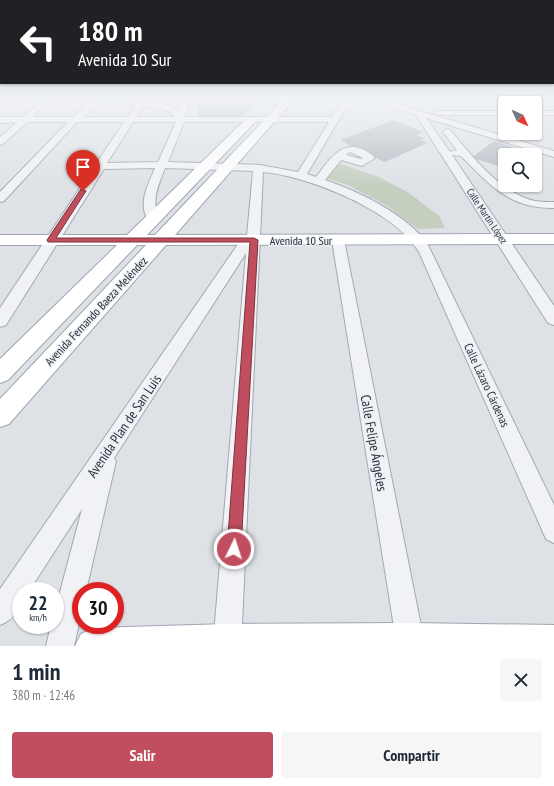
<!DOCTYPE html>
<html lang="es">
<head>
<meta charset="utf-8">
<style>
  body { margin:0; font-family:"PT Sans Narrow",sans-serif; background:#f6f6f7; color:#1f2937; height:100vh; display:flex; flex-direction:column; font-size:15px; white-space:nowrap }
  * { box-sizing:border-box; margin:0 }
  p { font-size:13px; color:#747a83 }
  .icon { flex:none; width:22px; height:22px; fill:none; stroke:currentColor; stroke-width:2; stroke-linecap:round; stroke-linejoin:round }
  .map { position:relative; height:646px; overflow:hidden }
  .side { display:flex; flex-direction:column; background:#fff; flex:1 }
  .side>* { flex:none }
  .guide { position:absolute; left:0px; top:0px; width:554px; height:84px; box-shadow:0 1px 3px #0004; background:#202124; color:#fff; overflow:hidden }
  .needle { width:26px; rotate:135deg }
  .tools { position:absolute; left:498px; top:96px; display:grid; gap:8px }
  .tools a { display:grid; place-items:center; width:44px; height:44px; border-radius:4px; background:#fff; box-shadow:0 1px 3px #0004; font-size:20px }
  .speed { position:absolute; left:12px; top:582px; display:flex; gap:8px; font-size:20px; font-weight:700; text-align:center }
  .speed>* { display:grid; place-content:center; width:52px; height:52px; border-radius:50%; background:#fff; box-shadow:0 1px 3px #0004; line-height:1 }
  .speed small { font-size:10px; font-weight:400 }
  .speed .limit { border:6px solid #d22; background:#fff; color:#111 }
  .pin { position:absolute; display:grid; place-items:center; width:34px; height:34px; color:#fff; margin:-41px -17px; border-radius:50% 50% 50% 0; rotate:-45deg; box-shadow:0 0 4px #0007 }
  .pin .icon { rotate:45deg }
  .me { position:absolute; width:44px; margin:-22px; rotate:4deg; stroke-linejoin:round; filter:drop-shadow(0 0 3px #0008) }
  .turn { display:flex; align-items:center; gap:14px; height:84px; padding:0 12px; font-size:18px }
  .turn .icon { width:52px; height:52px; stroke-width:2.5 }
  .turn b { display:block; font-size:28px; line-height:34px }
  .round { display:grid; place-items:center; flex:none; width:42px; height:42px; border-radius:4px; background:#f6f6f7 }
  .headline { display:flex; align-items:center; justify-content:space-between; height:68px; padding:0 12px }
  h1 { font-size:24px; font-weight:600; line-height:30px }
  .action { display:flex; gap:8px; margin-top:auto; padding:8px 12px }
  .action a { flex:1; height:46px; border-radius:4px; background:#c14e5f; color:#fff; font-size:16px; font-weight:600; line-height:46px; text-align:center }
  .action a+a { background:#f6f6f7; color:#1f2937 }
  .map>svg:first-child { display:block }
</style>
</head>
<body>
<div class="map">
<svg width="554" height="646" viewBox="0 0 554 646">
  <rect width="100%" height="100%" fill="#dee1e6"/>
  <path fill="#c4cfc0" d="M338,163L379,177L409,193L439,216L445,228L418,229L387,206L350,186L326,178Z"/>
  <g fill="#b6bbc3">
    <path d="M199,99H259L242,116H198Z"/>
    <path d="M394,120L423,132L416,135L425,138L421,140L427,143L385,162L376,158L366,149L351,146L340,140Z"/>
    <path d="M494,141L532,153L531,155H505V168L476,159L474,156Z"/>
  </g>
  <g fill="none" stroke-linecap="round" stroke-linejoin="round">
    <g stroke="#a4a8b0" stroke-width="2">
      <g id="minor">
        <path d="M0,99H6L0,102Z"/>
        <path d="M44,99H52L32,117H73L93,99H101L83,117H128L136,105L105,101L101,99C120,99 164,100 178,111L184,99H192L184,117H332L343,99H351L307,174L316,177C328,162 340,140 362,149C367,151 372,154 375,158L362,166L341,160L325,180C358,191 408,215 428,245L554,505V543L546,539L419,252C395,211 309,176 263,172L241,646H213L246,253L114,458L116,461L86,591H81V615L74,646H46L51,625H55V611L82,509L29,591H21C21,607 16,619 0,625V589L243,237L247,236L253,171L165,168C158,187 151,199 159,219L157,222H149C137,204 148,185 155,168L104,169L6,325L0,327V308L124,122H77L4,201L0,202V192L68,122H27L3,144L0,145V137L17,122L0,123V117H23ZM143,106C155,108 167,107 175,117H136ZM133,122H176L158,162L107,163ZM184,122H329L298,172L260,165L168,162ZM350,152L363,158L361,159L346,155Z"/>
        <path d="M369,99H380L554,151V157L426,118L450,152L457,150L443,132L447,129L450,130C471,155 502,195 535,201C541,202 548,202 554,202V208C510,209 490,185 461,156L452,155L554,306V325L548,323L416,115Z"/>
        <path d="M434,111H505V115H437L433,113Z"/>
        <rect x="535" y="111" width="19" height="4"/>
        <path d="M338,236L343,237L344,240L425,646H397L332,240L333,237Z"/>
      </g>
    </g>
    <g stroke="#9fa6b1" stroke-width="2">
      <g id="major">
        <path d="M284,99H294L175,235L554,234V244L166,245L9,424L0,427V399L146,245H137L8,380L0,383V359L117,245H0V235H127L247,118H255L256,120L255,122L147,235H155Z"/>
        <path d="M409,623L554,625V646H75L81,634L93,628L228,624Z"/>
      </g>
    </g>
    <use href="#minor" fill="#f0f2f5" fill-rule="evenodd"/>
    <use href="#major" fill="#fff" fill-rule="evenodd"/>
  </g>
  <linearGradient id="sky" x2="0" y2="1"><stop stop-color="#89b2d9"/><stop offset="0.52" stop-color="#f0f2f4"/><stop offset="1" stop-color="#f0f2f4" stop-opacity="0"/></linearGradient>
  <rect width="554" height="189" fill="url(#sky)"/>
  <path fill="#c14e5f" stroke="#7d333e" d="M81,189L86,191L56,238H254L258,240L241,549L239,554L234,556L229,554L227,549L250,242H48L47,240Z"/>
  <g text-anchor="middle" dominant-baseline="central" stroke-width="3" stroke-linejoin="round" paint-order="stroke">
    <g font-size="10" fill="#29303c" stroke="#edf0f4">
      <text transform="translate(487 216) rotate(56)">Calle Martín López</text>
    </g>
    <g font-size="12" fill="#29303c" stroke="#edf0f4">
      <text x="301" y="240">Avenida 10 Sur</text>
      <text transform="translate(96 311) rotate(-47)">Avenida Fernando Baeza Meléndez</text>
      <text transform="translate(487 385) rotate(65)">Calle Lázaro Cárdenas</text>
    </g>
    <g font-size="14" fill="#29303c" stroke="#edf0f4">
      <text transform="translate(124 426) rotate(-56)">Avenida Plan de San Luis</text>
      <text transform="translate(374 443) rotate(80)">Calle Felipe Ángeles</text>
    </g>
  </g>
</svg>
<div class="tools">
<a><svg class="needle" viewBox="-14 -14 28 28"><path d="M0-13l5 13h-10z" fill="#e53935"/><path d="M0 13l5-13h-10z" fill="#747a83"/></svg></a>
<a><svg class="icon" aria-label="search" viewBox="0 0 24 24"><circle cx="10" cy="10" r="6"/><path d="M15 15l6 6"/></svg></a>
</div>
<div class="speed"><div>22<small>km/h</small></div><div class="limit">30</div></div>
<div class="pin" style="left:83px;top:191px;background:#d93025"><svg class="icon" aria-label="arrive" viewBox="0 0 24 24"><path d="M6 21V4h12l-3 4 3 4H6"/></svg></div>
<svg class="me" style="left:234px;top:549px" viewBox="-20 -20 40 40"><circle r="17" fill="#c14e5f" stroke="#fff" stroke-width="3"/><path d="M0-11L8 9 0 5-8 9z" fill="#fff"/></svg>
<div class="guide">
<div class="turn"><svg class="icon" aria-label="left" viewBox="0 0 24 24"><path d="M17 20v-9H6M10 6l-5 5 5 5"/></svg><div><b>180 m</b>Avenida 10 Sur</div></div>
</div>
</div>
<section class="side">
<div class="headline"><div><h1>1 min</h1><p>380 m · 12:46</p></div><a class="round"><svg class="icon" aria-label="close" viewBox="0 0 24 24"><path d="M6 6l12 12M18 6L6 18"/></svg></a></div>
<div class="action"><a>Salir</a><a>Compartir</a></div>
</section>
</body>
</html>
